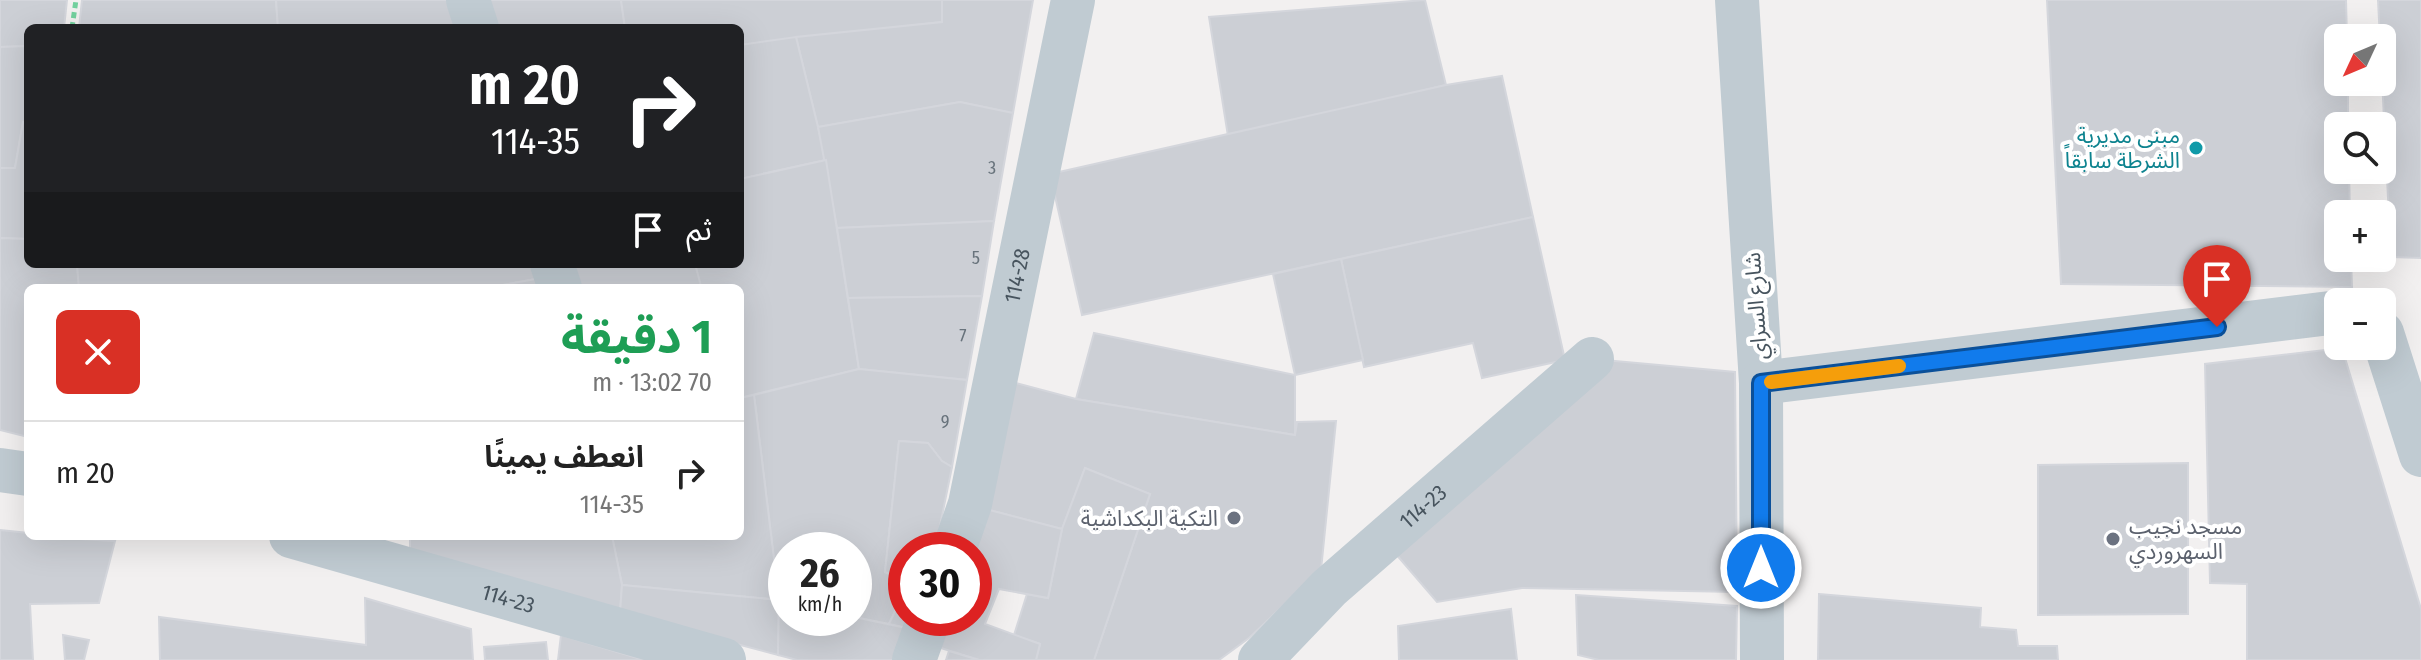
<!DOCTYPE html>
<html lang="ar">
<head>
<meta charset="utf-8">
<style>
  body { margin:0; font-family:"Fira Sans Condensed","Noto Sans Arabic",sans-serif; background:#f6f6f6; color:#222; direction:rtl; height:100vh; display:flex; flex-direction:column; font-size:30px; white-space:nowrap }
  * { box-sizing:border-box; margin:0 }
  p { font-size:26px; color:#767676 }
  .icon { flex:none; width:44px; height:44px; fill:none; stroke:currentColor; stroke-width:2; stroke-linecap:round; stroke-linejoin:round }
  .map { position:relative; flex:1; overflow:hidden; direction:ltr }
  .sheet { position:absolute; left:24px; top:284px; width:720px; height:256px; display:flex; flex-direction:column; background:#fff; border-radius:12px; box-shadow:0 8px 32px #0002; direction:rtl }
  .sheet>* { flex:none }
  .guide { position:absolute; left:24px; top:24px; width:720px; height:244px; border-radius:12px; box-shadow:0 8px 32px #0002; direction:rtl; background:#202124; color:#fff; overflow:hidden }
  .needle { width:52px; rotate:226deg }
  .fabs { position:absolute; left:2324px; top:24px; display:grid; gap:16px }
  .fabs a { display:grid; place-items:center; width:72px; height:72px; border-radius:12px; background:#fff; box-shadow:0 8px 32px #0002; font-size:40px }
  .speed { position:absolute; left:768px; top:532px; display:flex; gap:16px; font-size:40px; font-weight:700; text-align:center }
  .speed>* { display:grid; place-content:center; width:104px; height:104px; border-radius:50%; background:#fff; box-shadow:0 8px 32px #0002; line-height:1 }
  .speed small { font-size:20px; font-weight:400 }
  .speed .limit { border:12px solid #d22; background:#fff; color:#111 }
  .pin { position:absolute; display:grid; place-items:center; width:68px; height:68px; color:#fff; margin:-82px -34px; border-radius:50% 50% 50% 0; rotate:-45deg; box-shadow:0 0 8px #0007 }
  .pin .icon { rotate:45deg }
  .me { position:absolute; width:88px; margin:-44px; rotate:0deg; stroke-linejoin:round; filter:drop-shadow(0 0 6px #0008) }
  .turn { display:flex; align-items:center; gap:28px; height:168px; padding:0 32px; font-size:36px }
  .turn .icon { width:104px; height:104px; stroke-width:2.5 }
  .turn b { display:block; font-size:56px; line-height:68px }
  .then { display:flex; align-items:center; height:76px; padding:0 32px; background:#0003; gap:16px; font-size:30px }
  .round { display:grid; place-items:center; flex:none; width:84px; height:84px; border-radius:12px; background:#f6f6f6 }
  .headline { display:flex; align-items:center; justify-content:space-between; height:136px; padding:0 32px }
  h1 { font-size:48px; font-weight:700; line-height:60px; color:#1e9e55 }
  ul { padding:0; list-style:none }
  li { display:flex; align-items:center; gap:24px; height:104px; padding:0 32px; border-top:2px solid #e0e0e0 }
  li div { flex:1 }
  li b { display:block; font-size:30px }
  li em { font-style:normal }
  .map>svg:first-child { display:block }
</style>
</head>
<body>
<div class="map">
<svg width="2421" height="660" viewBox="0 0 2421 660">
  <rect width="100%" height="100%" fill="#f2f0f0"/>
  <g fill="#cccfd5" stroke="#d4d6dc" stroke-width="2">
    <path d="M0,0H67L64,28H28V46L0,47Z"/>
    <path d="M82,0H276L278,28H79Z"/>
    <path d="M276,0H453L462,28H278Z"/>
    <path d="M482,0H621L625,28H490Z"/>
    <path d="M621,0H942V22L740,45V28H625Z"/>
    <path d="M942,0H1033L1013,113L960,102L818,127L796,37L942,22Z"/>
    <path d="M1425,0L1446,85L1228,136L1209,17Z"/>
    <path d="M2047,0H2346L2347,38H2338V82H2348V126H2338V170H2349L2350,214H2338V258H2351L2352,287L2061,284Z"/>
    <path d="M2378,0H2421V258L2391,257Z"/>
    <path d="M796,37L826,160L740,179V45Z"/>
    <path d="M28,46V123L23,122L15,168H0V47Z"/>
    <path d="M1502,76L1533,217L1082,315L1050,174L1446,85Z"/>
    <path d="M960,102L1013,113L994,221L837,228L818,127Z"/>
    <path d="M23,122L28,123V239L0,238V168H15Z"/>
    <path d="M826,160L859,369L740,398V288H701L695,264H740V179Z"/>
    <path d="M1533,217L1565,360L1482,378L1473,343L1364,367L1341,259Z"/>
    <path d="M994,221L982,296L848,298L837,228Z"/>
    <path d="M0,238L28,239V264H77L79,288H28V437L0,430Z"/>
    <path d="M1341,259L1363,360L1295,375L1273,274Z"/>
    <path d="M77,264H543L547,277L486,288H79Z"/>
    <path d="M558,264H695L701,286L565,288Z"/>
    <path d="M547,277L551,288H486Z"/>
    <path d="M982,296L967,380L859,369L848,298Z"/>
    <path d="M1094,333L1295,375V435L1076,399Z"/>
    <path d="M2342,348L2421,609V660H2247V584L2210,583L2205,364Z"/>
    <path d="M1604,360L1735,372L1737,592L1522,588L1437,602L1395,553Z"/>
    <path d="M859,369L967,380L952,467L942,461L928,443L899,441L885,572L906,581V588L889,624L854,617V550H786V602L779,600L754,395Z"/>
    <path d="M997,378L1076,399L1295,435L1297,422L1336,421L1321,570L1249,638L1219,660H1094L1150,494L1085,468L1062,529L974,506Z"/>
    <path d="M754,395L779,600L622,585L612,536H740V398Z"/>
    <path d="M899,441L928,443L942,461L952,467L935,550H906V581L885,572Z"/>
    <path d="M2188,463V614L2038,615V465Z"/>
    <path d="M1085,468L1150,494L1094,660H1036L1040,644L1014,635L1027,594L1048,598L1062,529Z"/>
    <path d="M974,506L1062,529L1048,598L999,589L985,624L1040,644L1036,660H979L925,643L934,618H974Z"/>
    <path d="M0,530L28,533V536L115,541L99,603L30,604L33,660H0Z"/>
    <path d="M410,536H612L622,585L620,613L410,557Z"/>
    <path d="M622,585L779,600L778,655L620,613Z"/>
    <path d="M906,588V618L911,629L889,624Z"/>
    <path d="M1819,594L1981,608L1980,627L2016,630L2018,646H2057L2058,660H1818Z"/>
    <path d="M1576,595L1737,606L1736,660H1599L1578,655Z"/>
    <path d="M365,598L471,629L473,660H160L159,617L366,645Z"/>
    <path d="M779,600L786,602V618L854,617L911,629L901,660H797L778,655Z"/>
    <path d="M1511,609L1517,660H1399L1398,626Z"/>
    <path d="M63,635L89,640L84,660H65Z"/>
    <path d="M561,635L644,660H558Z"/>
    <path d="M546,642L548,660H485L484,647Z"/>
    <path d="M949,651L979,660H946Z"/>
  </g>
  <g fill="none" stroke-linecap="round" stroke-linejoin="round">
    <path stroke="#73d19e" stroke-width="5" stroke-dasharray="6 4" stroke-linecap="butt" d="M72,28L76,0"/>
    <g stroke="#c0cbd2" stroke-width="44">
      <path d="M468,0L477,28"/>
      <path d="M1737,0L1761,383L1762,660"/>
      <path d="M552,264L560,288"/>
      <path d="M2382,333L2421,455"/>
      <path d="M1761,383L2338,312"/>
      <path d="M0,470L28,474"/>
      <path id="s1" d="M291,536L724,660"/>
      <path id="s2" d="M954,550L970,504L1073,0"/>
      <path d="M914,660L929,618"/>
      <path id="s3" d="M1260,660L1329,588L1592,359"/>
    </g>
  </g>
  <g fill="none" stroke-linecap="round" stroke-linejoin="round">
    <g stroke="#0b5099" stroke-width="20">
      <path id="route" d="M1761,568V383L2217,327"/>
    </g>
    <use href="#route" stroke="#117bec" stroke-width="14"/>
    <path stroke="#f59e0b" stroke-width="14" d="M1771,382L1899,366"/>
  </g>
  <circle fill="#0f9aa8" stroke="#fff" stroke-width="3" cx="2196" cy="148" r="8"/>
  <g fill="#6b7280" stroke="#fff" stroke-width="3">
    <circle cx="1234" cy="518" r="8"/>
    <circle cx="2113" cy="539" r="8"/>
  </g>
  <g text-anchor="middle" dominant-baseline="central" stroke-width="8" stroke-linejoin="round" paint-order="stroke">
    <g font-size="18" fill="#68737c">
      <text x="992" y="168">3</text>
      <text x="976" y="258">5</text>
      <text x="963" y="336">7</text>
      <text x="945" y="422">9</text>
    </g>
    <g font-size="22" fill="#0d838f" stroke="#fff" text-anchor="end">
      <text x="2180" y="135">مبنى مديرية<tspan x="2180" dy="25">الشرطة سابقاً</tspan></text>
    </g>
    <g font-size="22" fill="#47545e" stroke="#fff">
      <text stroke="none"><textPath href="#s2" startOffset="282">114-28</textPath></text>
      <text transform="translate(1756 306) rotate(-94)">شارع السراي</text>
      <text stroke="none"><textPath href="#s3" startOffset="224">114-23</textPath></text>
      <text stroke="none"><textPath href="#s1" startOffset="226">114-23</textPath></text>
    </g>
    <g font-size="22" fill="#5b616d" stroke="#fff" text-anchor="end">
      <text x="1218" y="518">التكية البكداشية</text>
      <text x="2129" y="526" text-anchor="start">مسجد نجيب<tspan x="2129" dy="25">السهروردي</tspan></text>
    </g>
  </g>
</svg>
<div class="fabs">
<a><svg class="needle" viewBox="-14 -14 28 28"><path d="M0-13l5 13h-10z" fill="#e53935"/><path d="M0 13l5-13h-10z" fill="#767676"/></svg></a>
<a><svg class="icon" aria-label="search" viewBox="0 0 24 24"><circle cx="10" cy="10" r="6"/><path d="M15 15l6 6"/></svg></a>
<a>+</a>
<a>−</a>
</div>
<div class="speed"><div>26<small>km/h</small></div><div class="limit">30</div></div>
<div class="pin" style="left:2217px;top:327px;background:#d93025"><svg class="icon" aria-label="arrive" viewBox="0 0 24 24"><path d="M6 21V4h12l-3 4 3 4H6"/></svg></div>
<svg class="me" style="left:1761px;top:568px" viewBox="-20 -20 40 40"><circle r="17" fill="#117bec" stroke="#fff" stroke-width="3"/><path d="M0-11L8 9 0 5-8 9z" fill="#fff"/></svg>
<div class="guide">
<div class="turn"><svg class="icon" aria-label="right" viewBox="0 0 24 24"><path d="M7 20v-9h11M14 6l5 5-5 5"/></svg><div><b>20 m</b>114-35</div></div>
<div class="then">ثم<svg class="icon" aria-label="arrive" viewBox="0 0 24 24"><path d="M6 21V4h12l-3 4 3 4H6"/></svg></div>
</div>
<section class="sheet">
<div class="headline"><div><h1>1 دقيقة</h1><p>70 m · 13:02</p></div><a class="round" style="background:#d93025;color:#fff"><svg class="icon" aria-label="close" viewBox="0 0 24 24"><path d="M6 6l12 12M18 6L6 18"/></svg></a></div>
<ul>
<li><svg class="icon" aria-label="right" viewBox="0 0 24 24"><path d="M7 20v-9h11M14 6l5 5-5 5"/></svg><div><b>انعطف يمينًا</b><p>114-35</p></div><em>20 m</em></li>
</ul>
</section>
</div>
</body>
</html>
